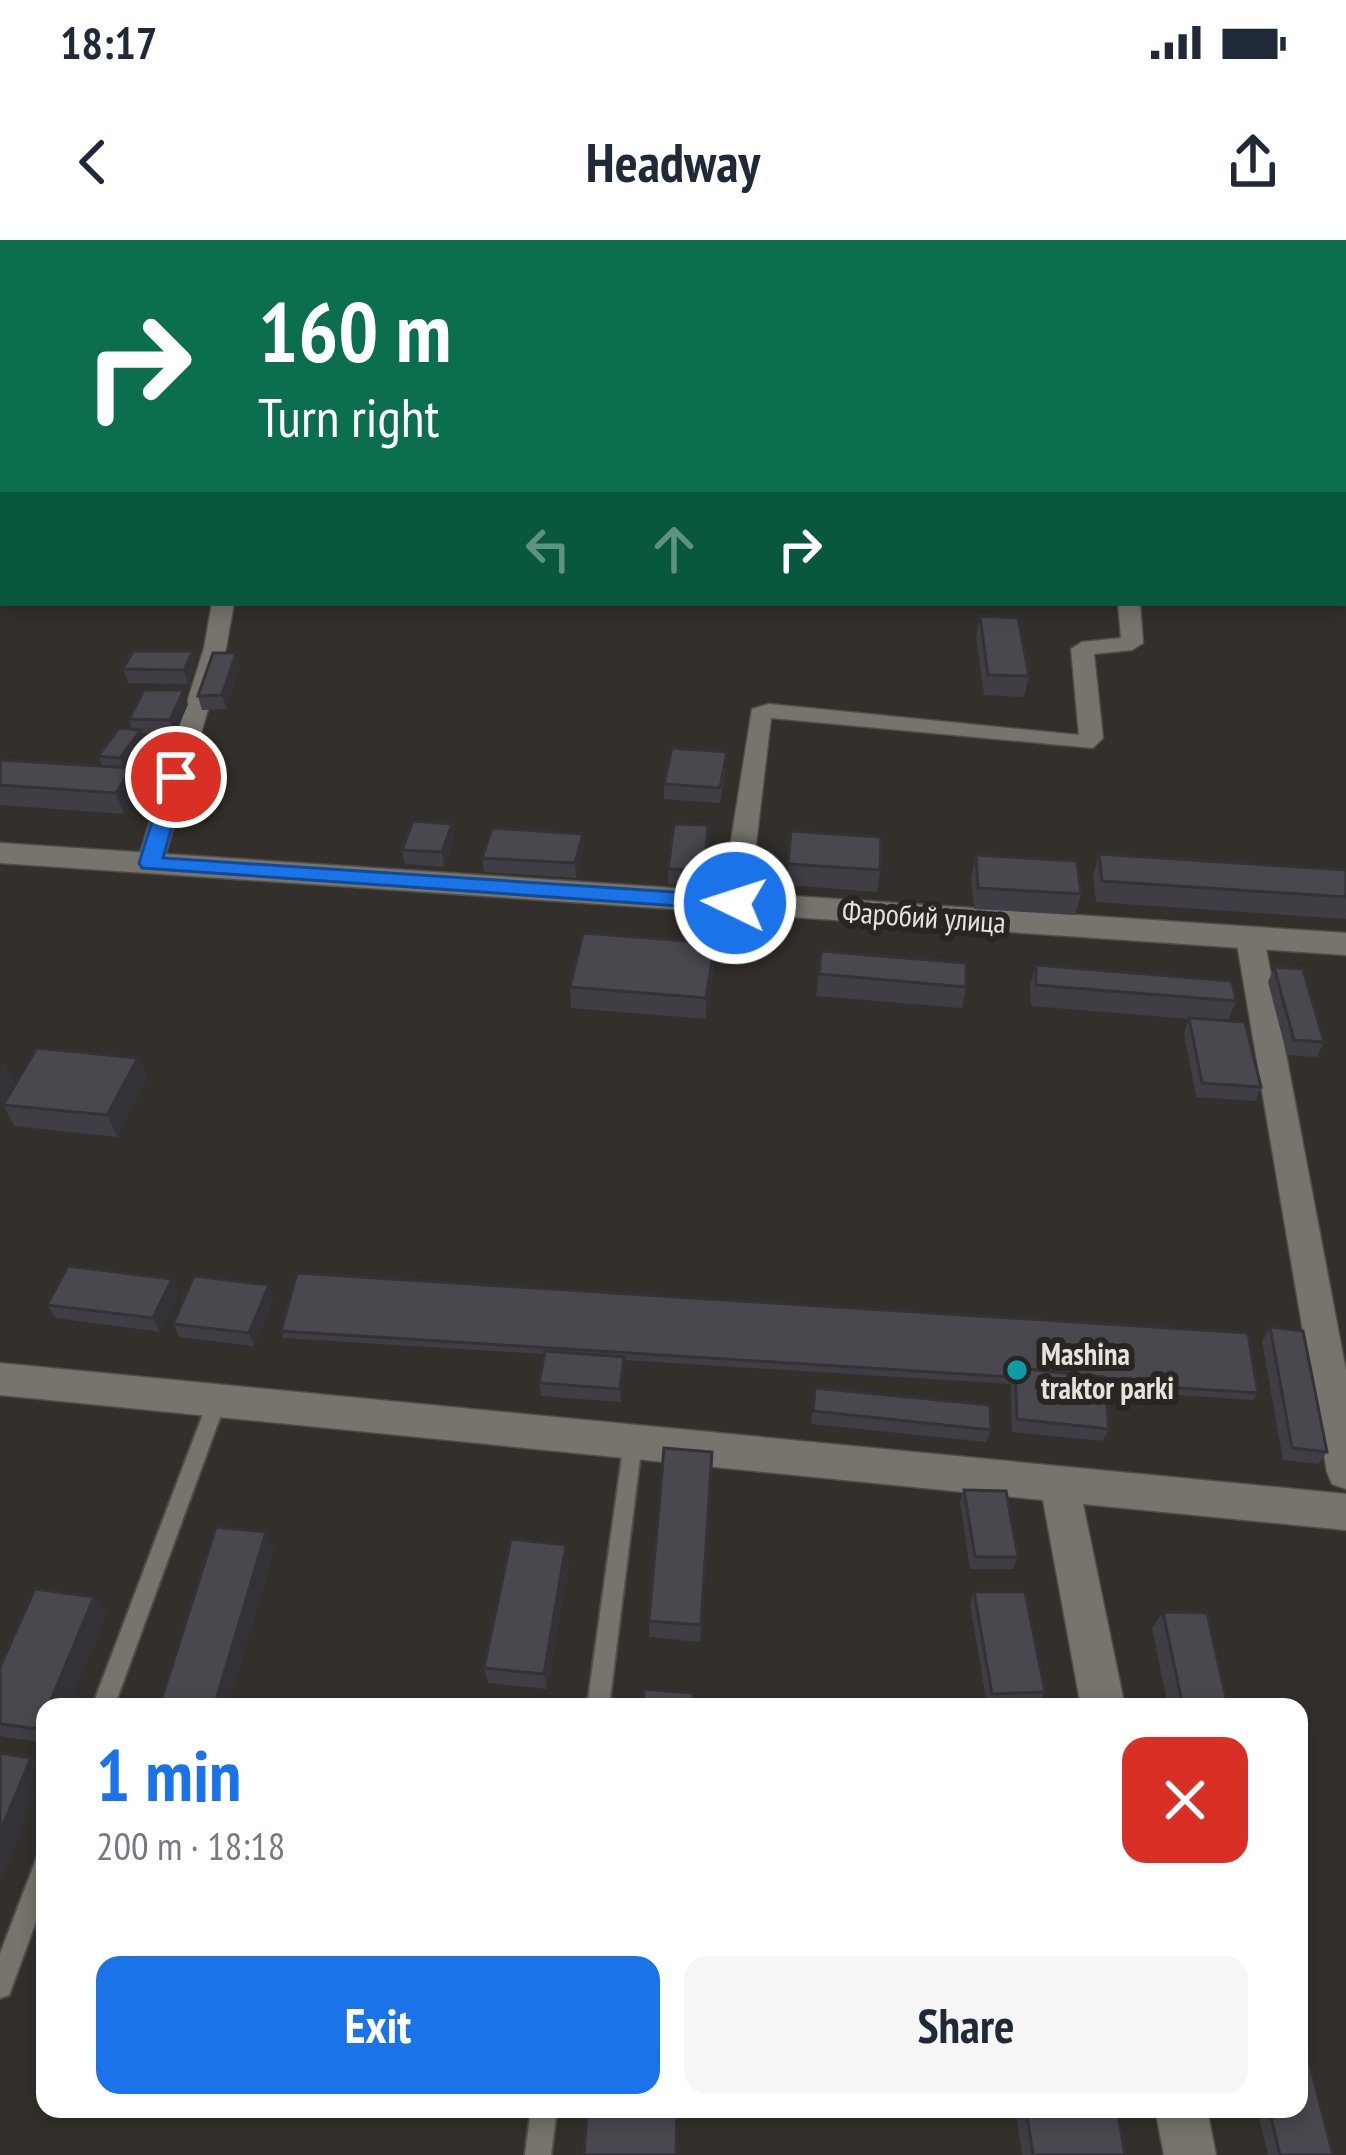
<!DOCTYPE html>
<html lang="en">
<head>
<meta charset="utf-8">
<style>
  body { margin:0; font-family:"PT Sans Narrow",sans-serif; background:#f6f6f7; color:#1f2937; height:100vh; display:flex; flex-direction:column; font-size:45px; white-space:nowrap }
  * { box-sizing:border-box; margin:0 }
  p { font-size:39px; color:#747a83 }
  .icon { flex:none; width:66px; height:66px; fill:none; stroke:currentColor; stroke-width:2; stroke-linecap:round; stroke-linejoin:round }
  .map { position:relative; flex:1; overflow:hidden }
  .details { position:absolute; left:36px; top:1458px; width:1272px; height:420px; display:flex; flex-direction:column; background:#fff; border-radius:24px; box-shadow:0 6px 18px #0003 }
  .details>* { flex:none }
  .guide { position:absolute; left:0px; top:0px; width:1347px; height:366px; box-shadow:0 6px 18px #0003; background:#0b6e4f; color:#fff; overflow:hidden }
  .pin { position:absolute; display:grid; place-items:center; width:102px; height:102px; color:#fff; margin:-51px; border:6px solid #fff; border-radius:50%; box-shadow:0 3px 12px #0007 }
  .me { position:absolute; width:132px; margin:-66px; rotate:274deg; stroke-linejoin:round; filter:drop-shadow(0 0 9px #0008) }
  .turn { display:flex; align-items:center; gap:42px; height:252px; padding:0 60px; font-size:54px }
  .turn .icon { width:156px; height:156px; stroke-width:2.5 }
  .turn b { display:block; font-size:84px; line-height:102px }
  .lanes { display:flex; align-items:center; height:114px; padding:0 60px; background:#0003; justify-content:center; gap:60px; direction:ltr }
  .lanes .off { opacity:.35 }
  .round { display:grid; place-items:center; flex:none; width:126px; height:126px; border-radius:24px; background:#f6f6f7 }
  .summary { display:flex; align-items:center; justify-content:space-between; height:204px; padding:0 60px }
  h1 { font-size:72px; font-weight:700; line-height:90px; color:#1a73e8 }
  .primary-button { display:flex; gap:24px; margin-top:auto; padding:24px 60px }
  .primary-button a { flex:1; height:138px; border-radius:24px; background:#1a73e8; color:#fff; font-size:48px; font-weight:700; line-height:138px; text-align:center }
  .primary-button a+a { background:#f6f6f7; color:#1f2937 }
  .status { display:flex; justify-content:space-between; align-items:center; height:84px; padding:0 60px; background:#fff; direction:ltr }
  .status svg { height:33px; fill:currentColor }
  header { display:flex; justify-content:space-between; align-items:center; height:156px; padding:0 60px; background:#fff; font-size:54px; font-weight:700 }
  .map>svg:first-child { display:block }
</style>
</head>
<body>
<div class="status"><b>18:17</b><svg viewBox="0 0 49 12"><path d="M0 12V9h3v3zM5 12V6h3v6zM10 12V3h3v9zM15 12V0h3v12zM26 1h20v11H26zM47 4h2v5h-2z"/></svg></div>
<header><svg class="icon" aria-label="back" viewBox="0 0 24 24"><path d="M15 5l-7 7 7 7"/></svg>Headway<svg class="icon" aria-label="share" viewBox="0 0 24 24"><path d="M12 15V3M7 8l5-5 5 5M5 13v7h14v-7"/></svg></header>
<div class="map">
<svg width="1346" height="1915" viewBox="0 0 1346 1915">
  <rect width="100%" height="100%" fill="#332f2a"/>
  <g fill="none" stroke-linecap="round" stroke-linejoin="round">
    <g stroke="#504d48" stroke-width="4">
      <g id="service">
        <path d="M217,1153L224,1155L226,1161L114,1467H92L208,1161L210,1155Z"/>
        <path d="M633,1194L640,1196L642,1202L609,1467H587L624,1202L626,1196Z"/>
        <path d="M45,1613V1657L9,1755L0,1758V1714L37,1617Z"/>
        <path d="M531,1869H557L551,1915H525Z"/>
      </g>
    </g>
    <g stroke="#504d48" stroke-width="3">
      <g id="minor">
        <path d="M0,0H68L70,3L0,5Z"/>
        <rect x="1344" y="45" width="2" height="8"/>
        <rect x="0" y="101" width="3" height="10"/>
        <rect x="1344" y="123" width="2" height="10"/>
        <path d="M212,363H234L226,408L163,623L150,631L137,623L204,408Z"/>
        <path d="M1118,363H1140L1143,403L1132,410L1094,414L1103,498L1093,508L771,478L749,663L735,672L725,669L721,663L752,469L769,464L1079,495L1071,409L1082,402L1121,398Z"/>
        <path d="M1250,689L1264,698L1346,1131V1249L1332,1244L1327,1232L1236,698Z"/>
        <path d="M0,1123L1346,1254V1290L1083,1264L1125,1467H1081L1043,1260L0,1155Z"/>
        <path d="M1155,1869H1207L1216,1915H1164Z"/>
      </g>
    </g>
    <g stroke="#504d48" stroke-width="3">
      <path id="tertiary" d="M0,603L1346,693V715L0,623Z"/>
    </g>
    <use href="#service" fill="#77736d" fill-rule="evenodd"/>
    <use href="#minor" fill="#77736d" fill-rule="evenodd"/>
    <use href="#tertiary" fill="#77736d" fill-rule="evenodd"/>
  </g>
  <g fill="#403e44">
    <rect x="446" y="0" width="101" height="3"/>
    <path d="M1102,0H1164V2Z"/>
    <path d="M980,376L1029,436L1024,457L984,455L976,397Z"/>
    <path d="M236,413L239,427L226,469L202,470L198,456Z"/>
    <path d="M196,425L188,444L128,443L123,429Z"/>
    <path d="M188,464L175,494L142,493L145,504L128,528H132L139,549L124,574L0,565V520L102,526L98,516L132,489L129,479Z"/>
    <path d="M726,526L720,563L664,559V544Z"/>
    <path d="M708,585L704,645L668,644V629Z"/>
    <path d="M791,591L880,630L877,652L787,645Z"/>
    <path d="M583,594L584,608L576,638L484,632L482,618Z"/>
    <path d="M454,598L444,627L405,624L402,610Z"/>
    <path d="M1099,614L1346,630V679L1096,662L1093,636Z"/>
    <path d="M976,615L1081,654L1075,675L974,669L971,637Z"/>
    <path d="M715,703L714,724L706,779L571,768L570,747Z"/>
    <path d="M821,711L966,747L962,768L816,756Z"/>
    <path d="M1036,725L1236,761L1228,781L1261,847L1255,861L1196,857L1184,793L1189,779L1031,766L1030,746Z"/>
    <path d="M1274,727L1324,802L1317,817L1287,815L1268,742Z"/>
    <path d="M138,818L147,839L117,897L14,886L3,865Z"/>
    <path d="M297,1033L1258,1153L1254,1160L1105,1150L1109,1189L1103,1201L1012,1192L1011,1144L625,1120L621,1162L541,1156L539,1143L544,1114L283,1098L281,1091Z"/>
    <path d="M269,1045L274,1058L254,1106L179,1097L173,1084Z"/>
    <path d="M178,1052L160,1092L56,1078L47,1065Z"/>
    <path d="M1270,1087L1327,1212L1318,1224L1283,1220L1262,1101Z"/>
    <path d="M815,1148L991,1190L986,1202L811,1184Z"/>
    <path d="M712,1212L700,1402L649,1397V1381Z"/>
    <path d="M964,1250L1018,1317L1013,1329H970L960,1262Z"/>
    <path d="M569,1322L547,1449L488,1443L484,1428Z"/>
    <path d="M974,1352L1045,1452L1039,1463L987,1464L970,1364Z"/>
    <path d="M94,1357L107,1374L45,1467V1503L0,1496V1427Z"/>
    <path d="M1163,1372L1228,1467H1168L1152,1388Z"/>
    <path d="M1021,1869H1117L1125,1915H1022L1016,1873Z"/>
    <path d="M1257,1869H1299L1333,1915H1268Z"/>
  </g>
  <g fill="#343237">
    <path d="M193,411L196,425L188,444L184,430Z"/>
    <path d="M236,413L239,427L226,469L222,455Z"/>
    <path d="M184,450L188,464L175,494L170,480Z"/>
    <path d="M141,490L145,504L125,532L120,518Z"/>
    <path d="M132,528L139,549L124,574L116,553Z"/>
    <path d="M452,584L454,598L444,627L442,612Z"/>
    <path d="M583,594L584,608L576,638L575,623Z"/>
    <path d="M715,703L714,724L706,779V758Z"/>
    <path d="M138,818L147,839L117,897L107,875Z"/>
    <path d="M4,821L15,842L0,868V828Z"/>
    <path d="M172,1039L178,1052L160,1092L153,1078Z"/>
    <path d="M269,1045L274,1058L254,1106L249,1093Z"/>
    <path d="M624,1117L625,1131L621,1162L620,1149Z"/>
    <path d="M266,1292L275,1309L229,1467H214Z"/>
    <path d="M566,1305L569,1322L547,1449L544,1434Z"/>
    <path d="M94,1357L107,1374L69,1467H48Z"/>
    <path d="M45,1474V1495L39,1489Z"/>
    <path d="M31,1518L45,1530V1536L0,1644V1592Z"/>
  </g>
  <g fill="#4a484f" stroke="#343237" stroke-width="3">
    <path d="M687,0H720L719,3H686Z"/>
    <path d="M980,376L1018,378L1029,436L988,435Z"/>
    <path d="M133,411H193L184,430L123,429Z"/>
    <path d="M213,413H236L222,455L198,456Z"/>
    <path d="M144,450H184L170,480L129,479Z"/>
    <path d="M119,488L141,490L120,518L98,516Z"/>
    <path d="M672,508L727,512L720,548L664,544Z"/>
    <path d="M0,520L132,528L116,553L0,545Z"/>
    <path d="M413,581L452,584L442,612L402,610Z"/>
    <path d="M674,584L708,585L704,631L668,629Z"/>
    <path d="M492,588L583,594L575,623L482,618Z"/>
    <path d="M791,591L881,597L880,630L788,624Z"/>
    <path d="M1099,614L1346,630V657L1102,641Z"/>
    <path d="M976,615L1077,621L1081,654L978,648Z"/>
    <path d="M583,693L715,703L706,758L570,747Z"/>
    <path d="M821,711L966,723V747L819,734Z"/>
    <path d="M1036,725L1232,741L1236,761L1036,745Z"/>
    <path d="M1274,727L1303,729L1324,802L1294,800Z"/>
    <path d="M1189,778L1245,782L1261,847L1202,843Z"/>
    <path d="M37,808L138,818L107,875L3,865Z"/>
    <path d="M68,1026L172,1039L153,1078L47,1065Z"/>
    <path d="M297,1033L1248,1093L1258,1153L1104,1143V1137L1015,1128L1012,1137L281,1091Z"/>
    <path d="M194,1036L269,1045L249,1093L173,1084Z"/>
    <path d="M1270,1087L1303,1091L1327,1212L1292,1208Z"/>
    <path d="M545,1111L624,1117L620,1149L539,1143Z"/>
    <path d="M1015,1128L1104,1137L1109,1189L1017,1179Z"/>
    <path d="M815,1148L990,1165L991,1190L813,1171Z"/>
    <path d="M664,1208L712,1212L701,1385L649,1381Z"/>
    <path d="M964,1250L1006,1251L1018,1317H975Z"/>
    <path d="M216,1287L266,1292L214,1467H159Z"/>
    <path d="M511,1299L566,1305L544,1434L484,1428Z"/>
    <path d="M35,1349L94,1357L48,1467H45V1474L39,1489L0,1484V1427Z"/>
    <path d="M974,1352H1025L1045,1452L992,1454Z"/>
    <path d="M1163,1372L1207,1373L1228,1467H1183Z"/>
    <path d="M644,1449L693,1453L692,1467H643Z"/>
    <path d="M0,1513L31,1518L0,1592Z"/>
    <path d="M1299,1782L1333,1915H1280L1269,1869H1299Z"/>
    <path d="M587,1869H677L676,1915H584Z"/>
    <path d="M1026,1869H1117L1125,1915H1033Z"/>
  </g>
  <path fill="#1a73e8" stroke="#114b97" stroke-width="3" d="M176,531L186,537L163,618L735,656L746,663L735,670L142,628L139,623L166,537Z"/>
  <circle fill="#0f9aa8" stroke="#292621" stroke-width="4.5" cx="1017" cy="1130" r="12"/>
  <g text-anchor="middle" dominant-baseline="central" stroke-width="12" stroke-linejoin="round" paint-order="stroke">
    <g font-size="30" fill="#e5e2df" stroke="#292621">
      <text transform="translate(924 676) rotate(4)">Фаробий улица</text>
    </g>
    <g font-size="30" font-weight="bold" fill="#e5e2df" stroke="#292621" text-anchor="start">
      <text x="1041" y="1113">Mashina<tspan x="1041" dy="34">traktor parki</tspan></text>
    </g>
  </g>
</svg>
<div class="pin" style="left:176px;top:537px;background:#d93025"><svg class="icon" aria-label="arrive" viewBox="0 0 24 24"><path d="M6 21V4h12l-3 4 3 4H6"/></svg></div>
<svg class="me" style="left:735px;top:663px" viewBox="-20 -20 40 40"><circle r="17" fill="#1a73e8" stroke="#fff" stroke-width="3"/><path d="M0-11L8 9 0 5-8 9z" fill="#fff"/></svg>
<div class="guide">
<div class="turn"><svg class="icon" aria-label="right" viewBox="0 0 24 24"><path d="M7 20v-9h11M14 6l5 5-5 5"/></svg><div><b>160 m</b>Turn right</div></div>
<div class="lanes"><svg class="icon off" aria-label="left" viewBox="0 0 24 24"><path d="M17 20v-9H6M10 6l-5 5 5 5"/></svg><svg class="icon off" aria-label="ahead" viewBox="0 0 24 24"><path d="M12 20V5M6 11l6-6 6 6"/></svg><svg class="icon" aria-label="right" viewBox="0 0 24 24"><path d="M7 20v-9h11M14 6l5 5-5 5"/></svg></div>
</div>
<section class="details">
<div class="summary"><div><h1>1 min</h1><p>200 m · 18:18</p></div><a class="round" style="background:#d93025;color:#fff"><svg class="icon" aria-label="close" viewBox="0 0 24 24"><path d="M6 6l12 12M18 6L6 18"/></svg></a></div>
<div class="primary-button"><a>Exit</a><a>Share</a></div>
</section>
</div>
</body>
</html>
